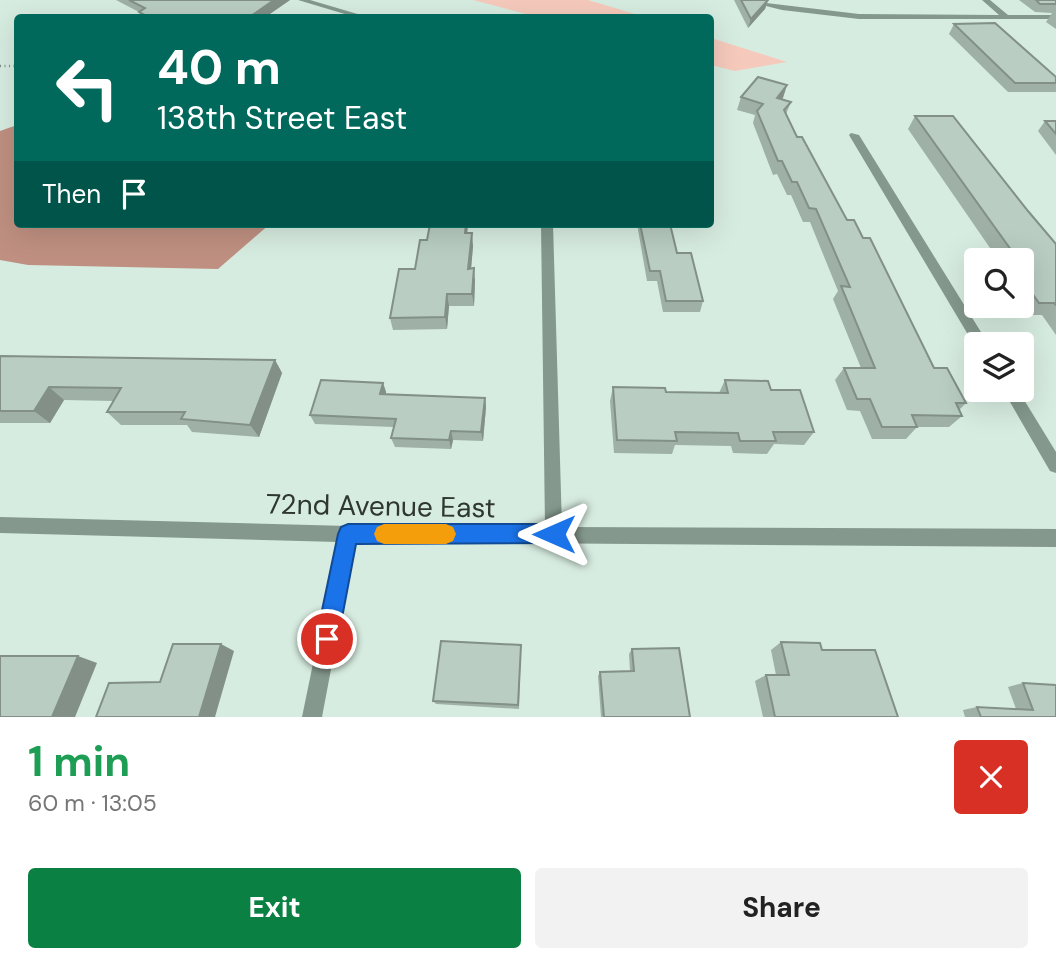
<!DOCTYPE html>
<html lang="en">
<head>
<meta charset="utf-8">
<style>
  body { margin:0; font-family:"DM Sans",sans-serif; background:#f2f2f2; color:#222; height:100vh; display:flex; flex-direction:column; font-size:26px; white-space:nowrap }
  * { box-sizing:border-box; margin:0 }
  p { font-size:23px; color:#767676 }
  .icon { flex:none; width:38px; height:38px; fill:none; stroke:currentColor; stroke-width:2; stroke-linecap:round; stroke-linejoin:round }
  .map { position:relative; height:717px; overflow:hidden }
  .panel { display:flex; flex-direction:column; background:#fff; flex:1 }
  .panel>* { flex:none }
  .guide { position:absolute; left:14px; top:14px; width:700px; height:214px; border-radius:7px; box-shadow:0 7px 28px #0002; background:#00695c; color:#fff; overflow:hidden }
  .buttons { position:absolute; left:964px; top:248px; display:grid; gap:14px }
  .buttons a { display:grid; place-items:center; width:70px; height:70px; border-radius:7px; background:#fff; box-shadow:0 7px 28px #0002; font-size:35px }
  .pin { position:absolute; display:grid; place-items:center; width:60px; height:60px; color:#fff; margin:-30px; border:4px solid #fff; border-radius:50%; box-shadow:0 2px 7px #0007 }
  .me { position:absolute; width:77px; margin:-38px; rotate:270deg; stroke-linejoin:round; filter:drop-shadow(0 0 5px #0008) }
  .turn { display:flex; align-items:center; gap:24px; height:147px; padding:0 28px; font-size:32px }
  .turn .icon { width:91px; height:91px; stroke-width:2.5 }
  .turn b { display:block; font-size:49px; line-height:60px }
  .then { display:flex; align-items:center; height:66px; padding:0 28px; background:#0003; gap:14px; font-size:26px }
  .round { display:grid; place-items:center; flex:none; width:74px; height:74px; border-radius:7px; background:#f2f2f2 }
  .headline { display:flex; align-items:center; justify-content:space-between; height:119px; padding:0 28px }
  h1 { font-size:42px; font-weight:700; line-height:52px; color:#1e9e55 }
  .primary-button { display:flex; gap:14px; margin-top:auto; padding:14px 28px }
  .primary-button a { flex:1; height:80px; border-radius:7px; background:#0b8043; color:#fff; font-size:28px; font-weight:700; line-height:80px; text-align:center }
  .primary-button a+a { background:#f2f2f2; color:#222 }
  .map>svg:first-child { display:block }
</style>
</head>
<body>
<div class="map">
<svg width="1056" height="717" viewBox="0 0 1056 717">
  <rect width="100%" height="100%" fill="#d7ece0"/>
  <g fill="#f5cabc">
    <path d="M473,0H588L645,17H537Z"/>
    <path d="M710,38H711L787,62L735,71L711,65Z"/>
  </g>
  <path fill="#bf9081" d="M17,125L18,224H270L218,269L28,265L0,260V131Z"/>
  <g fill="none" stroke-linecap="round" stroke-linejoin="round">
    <path stroke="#818f87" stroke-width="2.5" stroke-dasharray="1 3.5" stroke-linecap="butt" d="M0,66H18"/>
    <g fill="#84988d" fill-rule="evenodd">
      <path d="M298,0H310L371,18H358Z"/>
      <path d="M741,0L859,14L999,15L982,0H990L1008,15H1056V19H859L782,10Z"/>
      <path d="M851,133L859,135L989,345H976V348L849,135Z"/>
      <path d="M541,224H553L562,527L1056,529V547L355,542L322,717H302L338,542L0,533V517L348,526L545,527Z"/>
      <path d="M1003,390H1018L1056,452V473L1050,471Z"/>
    </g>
  </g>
  <g fill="#9fb0a7">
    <path d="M116,0H290L264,18H142L139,12Z"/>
    <path d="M734,0H768L765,9L748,28Z"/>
    <path d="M1019,0H1056V29L1046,22L1052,13L1035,12Z"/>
    <path d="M954,24L1056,77V92H1008L949,34Z"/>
    <path d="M787,85L782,99L791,102L786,114L797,137L847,220L863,238L934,368L966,403L959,410L962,416L949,427H917L906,439H872L860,411L847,410L835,380L844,368H861L833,299L838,291L810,222H803L791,195H787L777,174L773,175L753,123L755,115L737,110L741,97Z"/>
    <path d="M915,116L1028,211L1056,244V335L1042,315H1027L1021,306H1022V261H999L908,129Z"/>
    <path d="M1045,121H1056V155L1038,131Z"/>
    <path d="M430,224H468L467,233L473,246L471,269L475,281L474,306H449L447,329L393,330L390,318L415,269L427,240Z"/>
    <path d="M637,224H670L677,253L703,301L700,312H663L657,281H647Z"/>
    <path d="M0,356L275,360L282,373L259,437L192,432L187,425H121L107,412L114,401L64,400L50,423H0Z"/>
    <path d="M725,380L771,390L814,432L804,445L774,444L767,454L733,453L731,446L675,445L672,454L614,453L610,401L613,387L666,392L719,393Z"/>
    <path d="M383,383L386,392V394L485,398L486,407L483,441L453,440L451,449L395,447L391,438L394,427L315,424L310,415Z"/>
    <path d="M781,642L822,650L898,717H763L755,681L766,675H776L771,650Z"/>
    <path d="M521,645L519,709L436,704L433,701Z"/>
    <path d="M632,649L690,717H601L598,676L600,672L630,671L629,654Z"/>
    <path d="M1023,683L1056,717H965L963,710L977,707L1016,709L1008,687Z"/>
  </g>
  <g fill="#829088">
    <path d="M274,0H290L264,18H248Z"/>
    <path d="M768,0L765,9L748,28L751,19Z"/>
    <path d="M787,85L783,98L773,110L777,98Z"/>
    <path d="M466,224H468L466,246L465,233Z"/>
    <path d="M472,233L473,246L470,281L468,269Z"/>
    <path d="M474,268L475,281L474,306L472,294Z"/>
    <path d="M447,294L449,306L447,329L445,317Z"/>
    <path d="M275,360L282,373L259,437L250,425Z"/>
    <path d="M383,383L386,392L384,404L380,394Z"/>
    <path d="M49,387L64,400L50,423L34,411Z"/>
    <path d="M485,398L486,407L483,441L481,432Z"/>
    <path d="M451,431L453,440L451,449L449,440Z"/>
    <path d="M221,644L234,651L215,717H199Z"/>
    <path d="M78,656L97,663L75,717H52Z"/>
  </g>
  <g fill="#b9cdc2" stroke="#829088" stroke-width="2">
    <path d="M129,0H274L248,18H150L139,12L145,8Z"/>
    <path d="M741,0H768L751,19Z"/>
    <path d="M1036,0H1056V4H1040Z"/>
    <path d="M995,23L1056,77V83H1015L954,24Z"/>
    <path d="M758,77L787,85L777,98L791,102L784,110L797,137H802L847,220H854L863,238H870L934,368H947L966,403H956L962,416L912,415L917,427H882L870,399H857L844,368H875L841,286L850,287L816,209L809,208L797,182H792L782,161H778L757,111L763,104L741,97Z"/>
    <path d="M915,116H953L1028,211L1056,244V305L1054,303H1039L1022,279V272H1027L1022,265V261H1019Z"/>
    <path d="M1045,121H1056V134Z"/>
    <path d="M430,224H466L465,233H472L468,269L474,268L472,294H447L445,317L390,318L399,269H415L420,240H427Z"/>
    <path d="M640,224H670L677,253H691L703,301H666L660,271H650Z"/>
    <path d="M0,356L275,360L250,425L181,419L185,412H107L121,388L49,387L34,411H0Z"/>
    <path d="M321,380L383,383L380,394L485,398L481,432L451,431L449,440L391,438L396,419L310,415Z"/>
    <path d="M725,380L768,381L771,390H800L814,432H773L776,441H740L738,433L675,432L677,441L617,440L613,387L665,388L666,392L728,393Z"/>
    <path d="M441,641L521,645L518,705L433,701Z"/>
    <path d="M781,642L820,643L822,650H875L898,717H775L766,675H789Z"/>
    <path d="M173,644H221L199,717H96L109,683L160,682Z"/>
    <path d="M679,648L690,717H604L600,672L634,671L632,649Z"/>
    <path d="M0,656H78L52,717H0Z"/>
    <path d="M1023,683L1056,685V717H981L977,707L1033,710Z"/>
  </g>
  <path fill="#1a73e8" stroke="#114b97" stroke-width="2" d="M348,524H554L560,527L563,534L560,541L554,543L356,544L338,639L335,646L327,650L319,646L316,639L338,534L341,527Z"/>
  <path fill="#f59e0b" d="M384,524H446L453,527L456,534L453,541L446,544H384L377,541L374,534L377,527Z"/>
  <g text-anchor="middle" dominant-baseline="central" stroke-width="5" stroke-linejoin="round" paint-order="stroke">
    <g font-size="28" fill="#2f3732" stroke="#d7ece0">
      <text transform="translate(381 506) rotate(1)">72nd Avenue East</text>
    </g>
  </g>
</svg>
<div class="buttons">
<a><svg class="icon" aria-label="search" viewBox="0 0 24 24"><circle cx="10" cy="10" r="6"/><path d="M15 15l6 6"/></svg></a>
<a><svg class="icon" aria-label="layers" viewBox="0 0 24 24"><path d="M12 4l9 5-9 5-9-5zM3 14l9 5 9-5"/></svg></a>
</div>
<div class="pin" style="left:327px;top:639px;background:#d93025"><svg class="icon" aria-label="arrive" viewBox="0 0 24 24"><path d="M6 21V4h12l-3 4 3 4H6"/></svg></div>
<svg class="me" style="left:554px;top:534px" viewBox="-20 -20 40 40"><path d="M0-17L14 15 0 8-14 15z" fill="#1a73e8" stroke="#fff" stroke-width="4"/></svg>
<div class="guide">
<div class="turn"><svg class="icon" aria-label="left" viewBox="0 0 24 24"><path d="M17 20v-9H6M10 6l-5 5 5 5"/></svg><div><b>40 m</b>138th Street East</div></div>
<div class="then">Then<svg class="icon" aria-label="arrive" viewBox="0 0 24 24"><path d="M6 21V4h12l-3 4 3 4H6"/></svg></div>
</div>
</div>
<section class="panel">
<div class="headline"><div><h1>1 min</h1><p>60 m · 13:05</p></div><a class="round" style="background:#d93025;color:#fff"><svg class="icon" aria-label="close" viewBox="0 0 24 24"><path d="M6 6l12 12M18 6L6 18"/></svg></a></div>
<div class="primary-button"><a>Exit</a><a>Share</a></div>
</section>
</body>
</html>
